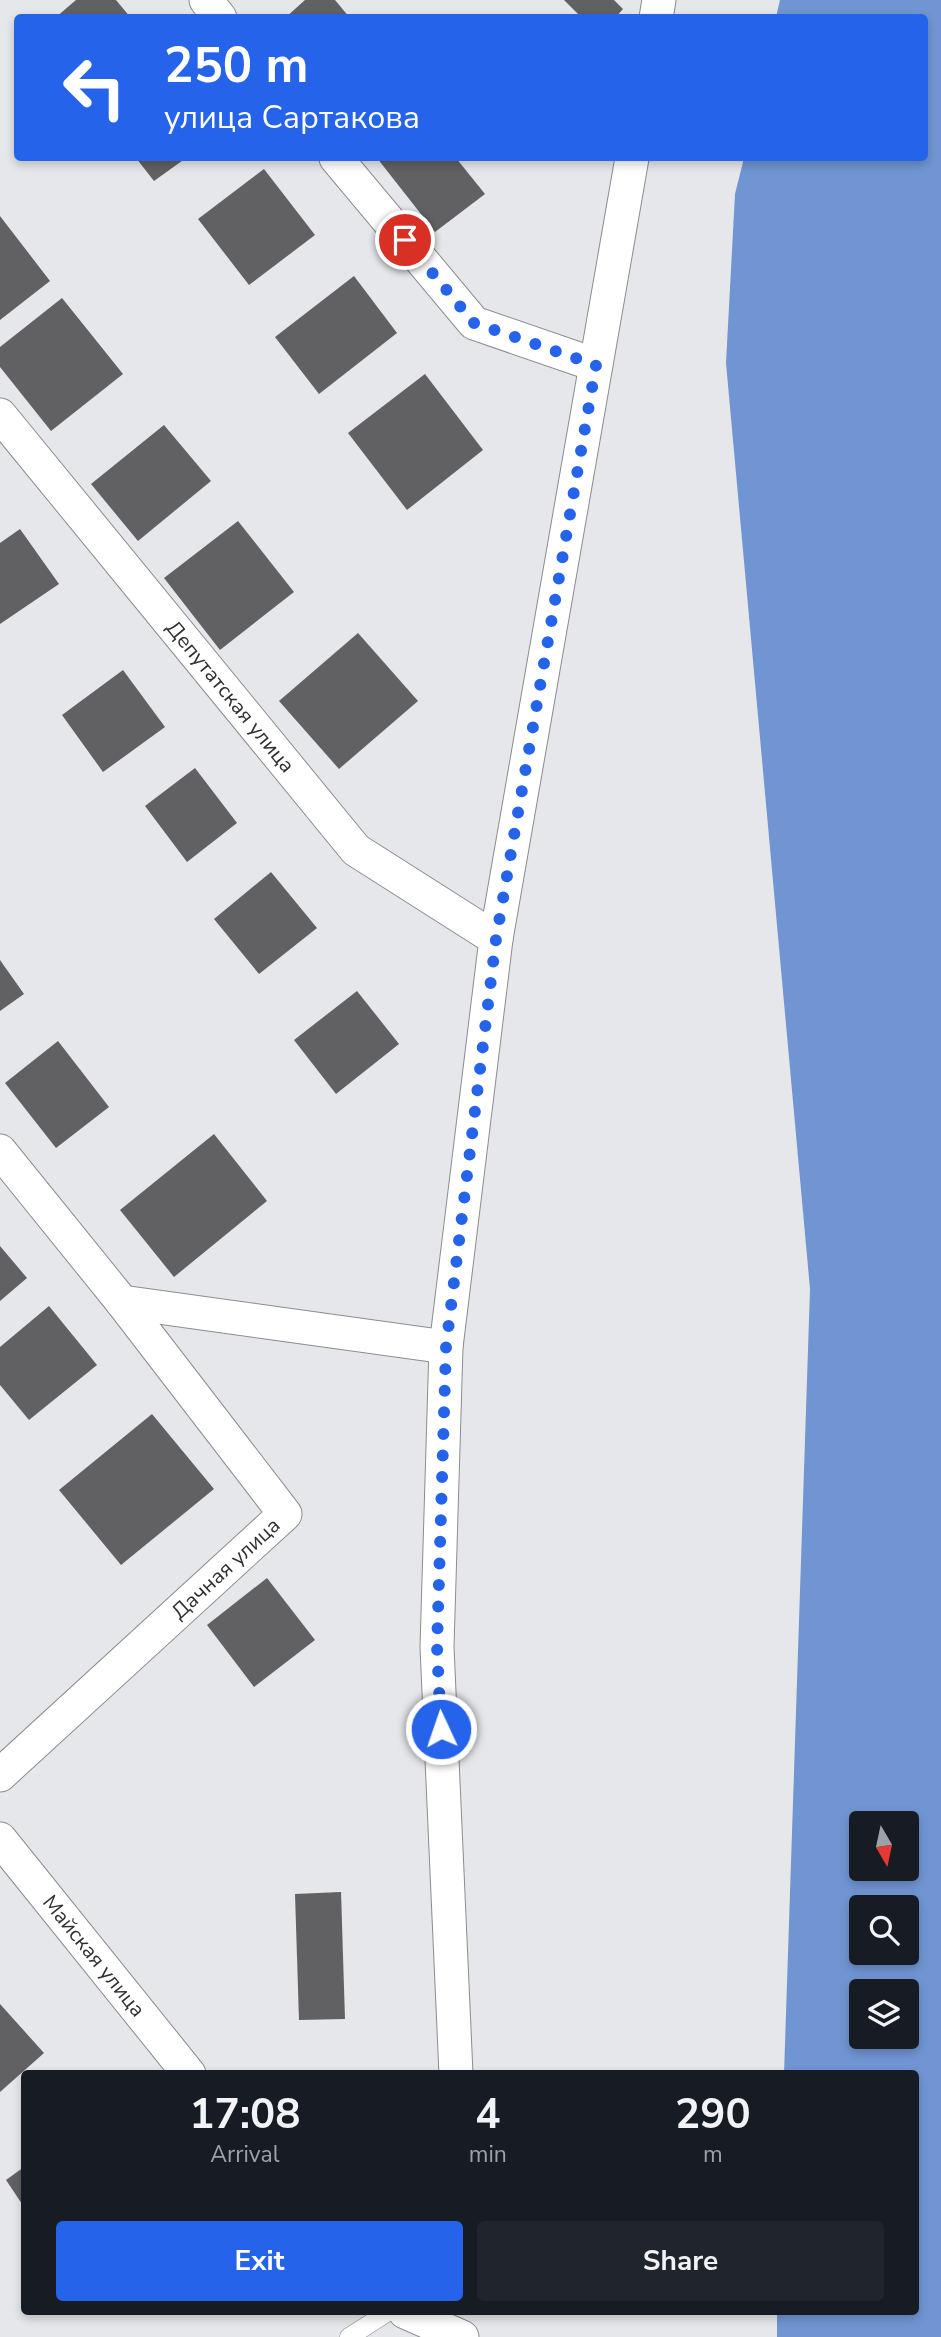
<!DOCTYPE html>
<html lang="en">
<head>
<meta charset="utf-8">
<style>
  body { margin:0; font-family:"Nunito Sans",sans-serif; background:#20242c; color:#f1f3f6; height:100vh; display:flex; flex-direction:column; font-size:26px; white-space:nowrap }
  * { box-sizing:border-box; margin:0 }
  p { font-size:23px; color:#9ea1a6 }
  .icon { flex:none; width:38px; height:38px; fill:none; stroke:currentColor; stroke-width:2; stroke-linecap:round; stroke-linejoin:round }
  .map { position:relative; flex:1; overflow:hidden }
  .details { position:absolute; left:21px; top:2070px; width:898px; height:245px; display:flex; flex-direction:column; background:#171b24; border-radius:7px; box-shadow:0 4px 10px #0003 }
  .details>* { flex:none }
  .hud { position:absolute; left:14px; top:14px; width:914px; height:147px; border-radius:7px; box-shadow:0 4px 10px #0003; background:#2563eb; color:#fff; overflow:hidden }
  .needle { width:46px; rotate:171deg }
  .tools { position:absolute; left:849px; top:1811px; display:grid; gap:14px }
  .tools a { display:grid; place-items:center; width:70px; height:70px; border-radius:7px; background:#171b24; box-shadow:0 4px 10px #0003; font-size:35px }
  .pin { position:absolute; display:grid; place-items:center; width:60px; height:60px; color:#fff; margin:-30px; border:4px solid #fff; border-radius:50%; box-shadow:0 2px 7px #0007 }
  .me { position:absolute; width:77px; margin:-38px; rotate:357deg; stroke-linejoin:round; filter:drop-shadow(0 0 5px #0008) }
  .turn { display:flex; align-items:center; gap:24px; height:147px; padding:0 35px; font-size:32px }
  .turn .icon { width:91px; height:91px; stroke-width:2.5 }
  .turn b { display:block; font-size:49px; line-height:60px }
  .eta { display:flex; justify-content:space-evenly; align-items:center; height:119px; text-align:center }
  .eta b { font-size:42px; font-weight:700; line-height:49px }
  .primary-button { display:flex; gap:14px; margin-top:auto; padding:14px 35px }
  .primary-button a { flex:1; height:80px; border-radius:7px; background:#2563eb; color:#fff; font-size:28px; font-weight:700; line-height:80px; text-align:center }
  .primary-button a+a { background:#20242c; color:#f1f3f6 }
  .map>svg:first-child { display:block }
</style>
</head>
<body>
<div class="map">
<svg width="941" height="2337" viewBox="0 0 941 2337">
  <rect width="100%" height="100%" fill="#e6e7ea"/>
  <path fill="#7095d2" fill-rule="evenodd" d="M780,0H941V2337H777V2312H915V2074H784L810,1289L726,363L735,194L744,158H924V18L776,17ZM861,1824H906V1869H861ZM861,1908H906V1953H861ZM861,1992H906V2037H861Z"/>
  <g fill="#616164">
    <path d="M76,0H116L131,18H55Z"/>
    <path d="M305,0H335L350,18H285Z"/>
    <path d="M564,0H614L623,9L615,18H582Z"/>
    <path d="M136,158H186L154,181Z"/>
    <path d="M377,158H456L485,194L435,232Z"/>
    <path d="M264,169L315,235L249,285L198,219Z"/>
    <path d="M0,216L50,281L0,320Z"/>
    <path d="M354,276L397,333L319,394L275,337Z"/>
    <path d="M62,298L123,374L51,431L0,367V347Z"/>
    <path d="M425,374L483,450L407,510L348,433Z"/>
    <path d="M164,425L211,481L138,541L91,484Z"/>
    <path d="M238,521L294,592L220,650L164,578Z"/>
    <path d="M20,529L59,584L0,624V543Z"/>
    <path d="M358,633L418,701L339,769L279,701Z"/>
    <path d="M123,670L165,727L103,772L62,715Z"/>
    <path d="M195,768L237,823L187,862L145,806Z"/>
    <path d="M271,872L317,928L259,974L214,919Z"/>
    <path d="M0,960L24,994L0,1011Z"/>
    <path d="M357,991L399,1044L336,1094L294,1040Z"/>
    <path d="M58,1041L109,1107L56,1148L5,1083Z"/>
    <path d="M214,1134L267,1201L174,1277L120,1210Z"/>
    <path d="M0,1246L27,1278L0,1301Z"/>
    <path d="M49,1306L97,1365L29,1420L0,1385V1347Z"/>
    <path d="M152,1414L214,1489L121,1565L59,1490Z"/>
    <path d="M267,1578L315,1640L254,1687L207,1625Z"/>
    <path d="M341,1892L345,2019L299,2020L295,1894Z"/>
    <path d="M0,2004L44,2053L0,2092Z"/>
    <path d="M24,2167V2207L6,2180Z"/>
  </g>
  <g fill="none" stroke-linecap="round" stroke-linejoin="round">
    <g stroke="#8b8c8f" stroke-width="19">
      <path id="service" d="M349,2337L388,2312"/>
    </g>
    <g stroke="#8b8c8f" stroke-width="35">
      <g id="minor">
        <path d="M206,0L220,18"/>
        <path d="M656,18L659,0"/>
        <path d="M336,158L474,323L596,365"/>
        <path id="s1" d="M0,415L356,850L496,939"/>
        <path d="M0,1151L122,1302L446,1347"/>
        <path id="s2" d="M0,1775L285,1514L122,1302"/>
        <path id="s3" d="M0,1839L189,2074"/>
        <path d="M456,2074L437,1647L446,1347L496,939L632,158"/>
        <path d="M405,2312L462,2337"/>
      </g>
    </g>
    <use href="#service" stroke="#fff" stroke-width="18"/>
    <use href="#minor" stroke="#fff" stroke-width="33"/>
  </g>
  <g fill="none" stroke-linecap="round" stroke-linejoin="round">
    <path stroke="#2563eb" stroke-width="12" stroke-dasharray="0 21.6" d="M405,240L474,323L596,365L496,939L446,1347L437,1647L441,1729"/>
  </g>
  <g text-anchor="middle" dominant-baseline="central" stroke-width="7" stroke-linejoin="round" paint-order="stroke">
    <g font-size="21" fill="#2e2f30" stroke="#f3f4f8">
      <text stroke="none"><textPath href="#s1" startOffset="364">Депутатская улица</textPath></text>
      <text stroke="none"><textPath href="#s2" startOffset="306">Дачная улица</textPath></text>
      <text stroke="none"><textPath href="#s3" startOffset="150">Майская улица</textPath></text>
    </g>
  </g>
</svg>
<div class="tools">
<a><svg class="needle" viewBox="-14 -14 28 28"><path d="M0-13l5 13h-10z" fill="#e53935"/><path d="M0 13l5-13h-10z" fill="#9ea1a6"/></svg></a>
<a><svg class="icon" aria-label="search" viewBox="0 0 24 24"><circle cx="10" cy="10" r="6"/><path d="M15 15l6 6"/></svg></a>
<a><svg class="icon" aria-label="layers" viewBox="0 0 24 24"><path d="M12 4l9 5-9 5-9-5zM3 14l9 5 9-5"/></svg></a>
</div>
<div class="pin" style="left:405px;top:240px;background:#d93025"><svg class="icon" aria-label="arrive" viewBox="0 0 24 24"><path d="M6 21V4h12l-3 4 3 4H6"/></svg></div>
<svg class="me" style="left:441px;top:1729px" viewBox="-20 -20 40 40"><circle r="17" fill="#2563eb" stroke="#fff" stroke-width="3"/><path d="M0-11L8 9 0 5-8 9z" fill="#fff"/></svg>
<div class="hud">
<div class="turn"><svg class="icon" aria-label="left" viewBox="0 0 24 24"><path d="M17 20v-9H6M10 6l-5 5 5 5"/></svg><div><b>250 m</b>улица Сартакова</div></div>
</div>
<section class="details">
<div class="eta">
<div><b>17:08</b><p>Arrival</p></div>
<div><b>4</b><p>min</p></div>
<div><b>290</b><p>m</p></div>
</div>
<div class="primary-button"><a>Exit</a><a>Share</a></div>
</section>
</div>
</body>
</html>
